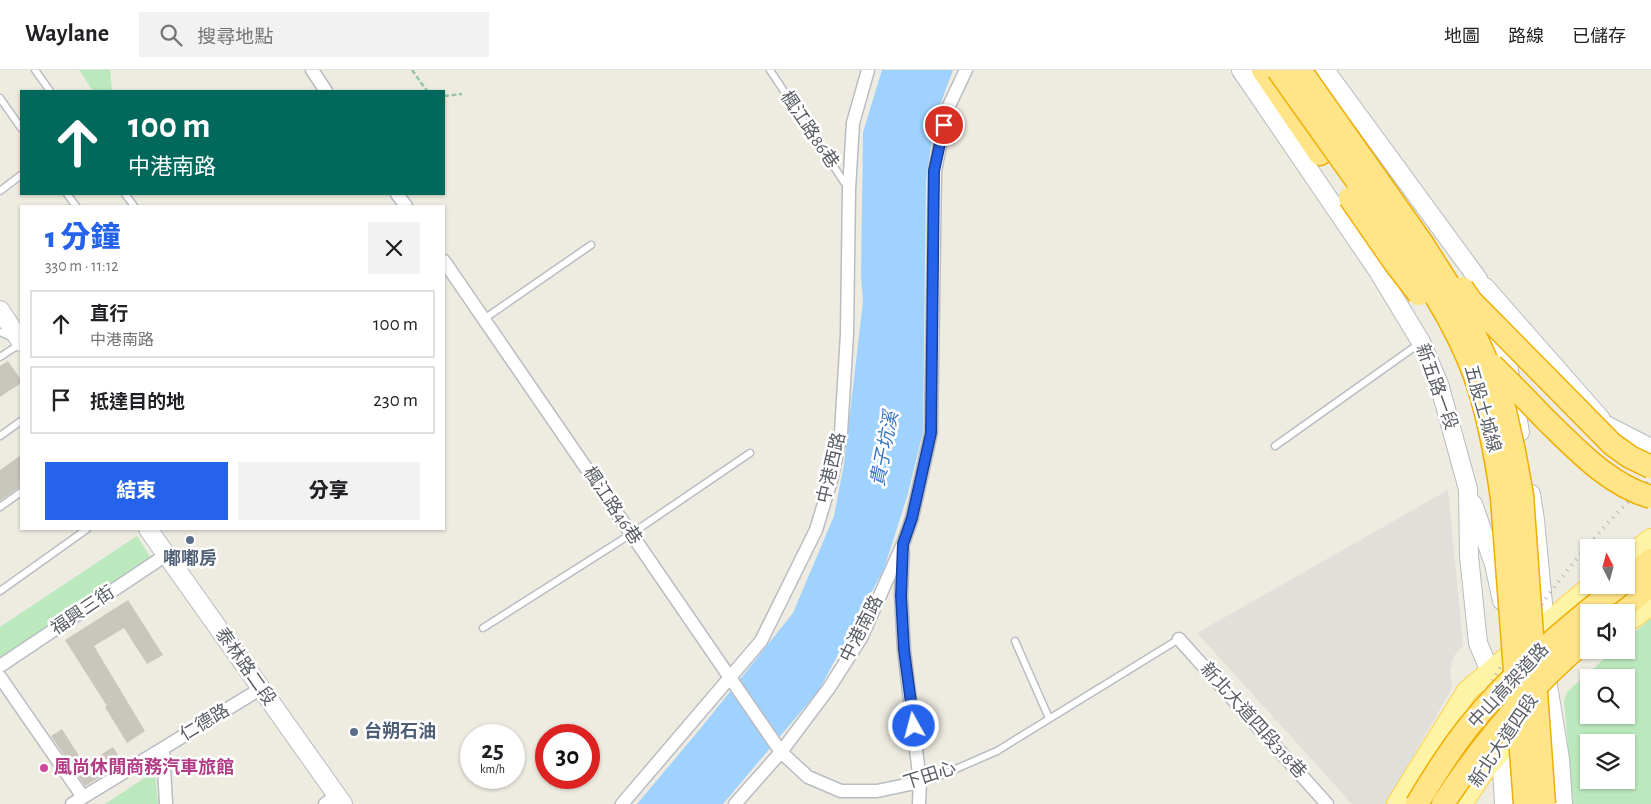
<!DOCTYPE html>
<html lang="zh-TW">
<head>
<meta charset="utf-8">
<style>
  body { margin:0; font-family:"Alegreya Sans","Noto Sans TC",sans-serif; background:#f2f2f2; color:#202124; height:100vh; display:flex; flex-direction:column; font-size:19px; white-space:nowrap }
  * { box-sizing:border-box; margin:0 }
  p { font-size:16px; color:#757577 }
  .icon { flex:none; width:28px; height:28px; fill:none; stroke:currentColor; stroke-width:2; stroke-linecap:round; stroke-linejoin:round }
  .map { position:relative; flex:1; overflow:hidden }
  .details { position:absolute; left:20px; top:135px; width:425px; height:325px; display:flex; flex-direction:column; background:#fff; border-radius:0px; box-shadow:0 1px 4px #0004 }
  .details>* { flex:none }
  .guide { position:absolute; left:20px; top:20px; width:425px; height:105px; border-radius:0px; box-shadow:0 1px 4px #0004; background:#00695c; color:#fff; overflow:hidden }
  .needle { width:32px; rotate:354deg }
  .controls { position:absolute; left:1580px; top:469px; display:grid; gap:10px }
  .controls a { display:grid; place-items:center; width:55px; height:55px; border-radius:0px; background:#fff; box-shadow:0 1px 4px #0004; font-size:25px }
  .speed { position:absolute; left:460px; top:654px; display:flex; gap:10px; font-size:25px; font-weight:700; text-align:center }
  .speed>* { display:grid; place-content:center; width:65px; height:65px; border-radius:50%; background:#fff; box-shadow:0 1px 4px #0004; line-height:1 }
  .speed small { font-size:12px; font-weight:400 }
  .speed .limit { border:8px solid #d22; background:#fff; color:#111 }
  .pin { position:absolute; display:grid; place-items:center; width:42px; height:42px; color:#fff; margin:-21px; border:2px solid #fff; border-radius:50%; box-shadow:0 1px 5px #0007 }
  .me { position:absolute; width:55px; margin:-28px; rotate:353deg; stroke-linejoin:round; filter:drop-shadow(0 0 4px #0008) }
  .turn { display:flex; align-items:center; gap:18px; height:105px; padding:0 25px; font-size:22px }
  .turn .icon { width:65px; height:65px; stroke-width:2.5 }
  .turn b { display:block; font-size:35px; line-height:42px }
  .round { display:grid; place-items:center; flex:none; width:52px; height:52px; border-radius:0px; background:#f2f2f2 }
  .summary { display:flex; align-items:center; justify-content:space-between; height:85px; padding:0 25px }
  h1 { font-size:30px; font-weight:800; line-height:38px; color:#2563eb }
  .cta { display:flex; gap:10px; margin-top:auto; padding:10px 25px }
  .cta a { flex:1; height:58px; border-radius:0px; background:#2563eb; color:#fff; font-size:20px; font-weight:800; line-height:58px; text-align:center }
  .cta a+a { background:#f2f2f2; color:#202124 }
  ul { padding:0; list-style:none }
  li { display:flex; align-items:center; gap:15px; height:68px; margin:0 10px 8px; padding:0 15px; border:2px solid #e0e0e0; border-radius:0px }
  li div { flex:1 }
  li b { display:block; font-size:19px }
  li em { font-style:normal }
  header { display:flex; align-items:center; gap:30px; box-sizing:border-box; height:70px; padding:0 25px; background:#fff; border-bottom:1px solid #e0e0e0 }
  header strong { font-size:24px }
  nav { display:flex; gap:28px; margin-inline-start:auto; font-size:18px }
  .search { width:350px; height:45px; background:#f2f2f2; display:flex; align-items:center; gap:12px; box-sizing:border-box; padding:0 18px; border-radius:0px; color:#757577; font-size:19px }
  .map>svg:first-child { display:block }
</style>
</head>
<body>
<header>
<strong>Waylane</strong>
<div class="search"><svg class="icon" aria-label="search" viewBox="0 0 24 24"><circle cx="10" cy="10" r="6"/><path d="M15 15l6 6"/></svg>搜尋地點</div>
<nav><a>地圖</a><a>路線</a><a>已儲存</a></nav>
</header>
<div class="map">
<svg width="1651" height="734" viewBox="0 0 1651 734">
  <rect width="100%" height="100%" fill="#eeece1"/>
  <path fill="#e1dfd9" d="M1448,420L1463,575L1454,586L1450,602L1452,618L1386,734H1352L1197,563Z"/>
  <g fill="#bbe8bd" fill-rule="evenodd">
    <path d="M79,0H110L112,21H93Z"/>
    <path d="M137,466L151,488L0,588V557Z"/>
    <path d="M1651,548V734H1573L1564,631L1567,622L1614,580H1626V570ZM1589,608H1626V645H1589ZM1589,672H1626V710H1589Z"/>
    <path d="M155,701L158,734H105Z"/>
  </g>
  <path fill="#a0d2ff" d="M882,0H953L935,49L926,111L923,362L907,427L884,499L819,620L723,734H637L700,659L793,543L834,446L844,394L863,231L861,205L863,62Z"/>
  <g fill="#c9c6be">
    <path d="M8,291L21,310V313L0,327V296Z"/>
    <path d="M21,385V416L0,431V400Z"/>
    <path d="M128,530L163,585L147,594L124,558L94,576L145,661L127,673L105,637L107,636L65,570Z"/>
    <path d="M62,659L85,695L113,677L123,693L85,716L51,666Z"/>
  </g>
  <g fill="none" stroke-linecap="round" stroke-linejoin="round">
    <g stroke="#b9bcc2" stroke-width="9">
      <g id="lane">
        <path d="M35,0L50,21"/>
        <path d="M770,0L848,118"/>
        <path d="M0,28L21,58"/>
        <path d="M0,121L21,105"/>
        <path d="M67,124L76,136"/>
        <path d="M125,124L134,136"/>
        <path d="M484,249L591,175"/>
        <path d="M0,262L13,268"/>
        <path d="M0,287L20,274"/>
        <path d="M0,366L21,351"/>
        <path d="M1275,376L1420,273"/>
        <path d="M0,437L21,422"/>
        <path d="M0,521L87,459"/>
        <path d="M483,558L631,464L750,383"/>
        <path d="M1015,571L1049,648"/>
        <path d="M920,712L935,708L997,681L1179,569"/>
      </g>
    </g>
    <g stroke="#b9bcc2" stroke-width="15">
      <g id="street">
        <path d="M312,0L326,21"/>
        <path d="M397,124L406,136"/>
        <path d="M444,191L781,682L808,707L841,721H877L920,712"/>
        <path d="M903,481L901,525L904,580L920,712L919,734"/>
        <path d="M1179,569L1327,734"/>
        <path d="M0,596L166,485"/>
        <path d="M0,607L83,727"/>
        <path d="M163,679L166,734"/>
        <path d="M72,734L260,619"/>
        <path d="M325,734L337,725"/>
        <path d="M622,734L761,571L816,460L832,407L841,363L847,264L849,119L853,53L868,0"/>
        <path d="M735,734L781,682L829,618L861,568L903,474L912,448L931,363L935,101L947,40L966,0"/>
      </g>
    </g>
    <g stroke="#b7bbc1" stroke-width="20">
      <g id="secondary">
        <path d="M1241,0L1378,201L1421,272L1439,314L1468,419L1469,486L1478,573L1490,602L1494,650L1501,681L1504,734"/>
        <path d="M1325,0L1478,209L1508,295L1520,362"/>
        <path d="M1485,217L1601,349"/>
        <path d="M0,240L21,272"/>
        <path d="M1606,355L1651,378"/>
        <path d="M1531,424L1535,450L1546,565"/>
        <path d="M1473,434L1494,494L1502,531"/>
        <path d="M148,459L343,734"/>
        <path d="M1547,596V609L1560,689L1563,734"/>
      </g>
    </g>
    <g stroke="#fcd14c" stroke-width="22">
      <g id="primary">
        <path d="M1626,488L1651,469"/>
        <path d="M1626,553L1651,535"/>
        <path d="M1441,715L1453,697L1482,664"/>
        <path d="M1397,734L1467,621L1592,515"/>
        <path d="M1462,734L1482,704L1501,681L1523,645"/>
      </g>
    </g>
    <g stroke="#efae00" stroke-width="25">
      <g id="highway">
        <path d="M1263,0L1320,84"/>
        <path d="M1626,510L1651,490"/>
        <path d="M1618,542L1651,515"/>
      </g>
    </g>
    <g stroke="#93c7a4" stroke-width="2.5" stroke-dasharray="5 2.5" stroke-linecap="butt">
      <path d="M412,0L427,21"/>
      <path d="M444,26L462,24"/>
    </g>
    <use href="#lane" stroke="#fff" stroke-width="6"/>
    <use href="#street" stroke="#fff" stroke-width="12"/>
    <use href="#secondary" stroke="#fff" stroke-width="18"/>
    <use href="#primary" stroke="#fff4a5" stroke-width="20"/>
    <use href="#highway" stroke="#ffe587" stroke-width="22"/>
    <g stroke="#b5b6b7" stroke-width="4" stroke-dasharray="1 6" stroke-linecap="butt">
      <path d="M1482,646L1506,602"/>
      <path d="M1426,734C1454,682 1481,627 1513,577C1551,516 1599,459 1651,409"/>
    </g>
    <g stroke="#efae00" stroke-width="25" stroke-linecap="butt">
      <g id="highway-bridge">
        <path d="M1278,0C1311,46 1344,93 1377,139C1414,192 1453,245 1475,306C1489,346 1496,386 1502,428L1525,734"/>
        <path d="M1300,0L1422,173L1453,222L1470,255L1484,285L1504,337L1514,381L1522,425L1544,734"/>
        <path d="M1350,128L1395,193L1419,224"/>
        <path d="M1462,218L1471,231L1612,374L1630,387L1651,397"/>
        <path d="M1492,295C1510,313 1528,331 1546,350C1577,380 1609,415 1651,427"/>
        <path d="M1417,734C1433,707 1450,680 1470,655C1513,602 1566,558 1620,515"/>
        <path d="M1443,734C1483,672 1532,615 1589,567"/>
      </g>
    </g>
    <use href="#highway-bridge" stroke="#ffe587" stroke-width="22"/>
  </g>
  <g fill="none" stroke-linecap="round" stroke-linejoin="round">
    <g stroke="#184099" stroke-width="12">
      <path id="route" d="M914,656L904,580L901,526L903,474L912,448L931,363L934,101L944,55"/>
    </g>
    <use href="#route" stroke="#2563eb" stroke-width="9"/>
  </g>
  <g fill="#5c6f8a" stroke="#fff" stroke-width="2">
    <circle cx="190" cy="470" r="5"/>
    <circle cx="354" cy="662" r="5"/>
  </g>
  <circle fill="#d1479c" stroke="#fff" stroke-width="2" cx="44" cy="698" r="5"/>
  <g text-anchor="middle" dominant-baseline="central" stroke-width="5" stroke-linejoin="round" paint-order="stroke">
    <g font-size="18" fill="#5a5e64" stroke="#fff">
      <text transform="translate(809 60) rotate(56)">楓江路86巷</text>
      <text transform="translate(1436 317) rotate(70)">新五路一段</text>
      <text transform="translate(1482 339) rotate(74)">五股土城線</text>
      <text transform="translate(832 398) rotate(-77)">中港西路</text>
      <text transform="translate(612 436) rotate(56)">楓江路46巷</text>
      <text transform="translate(83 541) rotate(-34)">福興三街</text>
      <text transform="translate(862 559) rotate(-63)">中港南路</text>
      <text transform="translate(245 597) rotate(55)">泰林路二段</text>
      <text transform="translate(1509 616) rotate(-47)">中山高架道路</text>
      <text transform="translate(1253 651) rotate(48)">新北大道四段318巷</text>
      <text transform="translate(205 653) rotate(-31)">仁德路</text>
      <text transform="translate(1504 671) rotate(-56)">新北大道四段</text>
      <text transform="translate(930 706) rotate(-18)">下田心</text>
    </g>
    <g font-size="18" font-weight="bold" fill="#4e5e75" stroke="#fff">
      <text x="190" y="489">嘟嘟房</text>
      <text x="364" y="662" text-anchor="start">台朔石油</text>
    </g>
    <g font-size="18" font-weight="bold" fill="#b23c85" stroke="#fff" text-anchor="start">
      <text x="54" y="698">風尚休閒商務汽車旅館</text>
    </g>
    <g font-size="19" font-style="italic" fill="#3876c3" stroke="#fff">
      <text transform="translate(885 379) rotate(-79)">貴子坑溪</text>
    </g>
  </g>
</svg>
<div class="controls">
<a><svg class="needle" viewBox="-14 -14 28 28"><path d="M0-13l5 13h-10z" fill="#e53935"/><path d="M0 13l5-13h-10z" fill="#757577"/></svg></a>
<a><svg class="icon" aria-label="sound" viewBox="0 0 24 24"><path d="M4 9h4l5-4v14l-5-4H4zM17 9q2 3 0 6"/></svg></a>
<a><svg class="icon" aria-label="search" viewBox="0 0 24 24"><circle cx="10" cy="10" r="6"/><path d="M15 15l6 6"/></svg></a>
<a><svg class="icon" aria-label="layers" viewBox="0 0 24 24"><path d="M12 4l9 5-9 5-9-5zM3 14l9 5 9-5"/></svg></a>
</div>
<div class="speed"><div>25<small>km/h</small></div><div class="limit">30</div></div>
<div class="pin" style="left:944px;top:55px;background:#d93025"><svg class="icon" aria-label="arrive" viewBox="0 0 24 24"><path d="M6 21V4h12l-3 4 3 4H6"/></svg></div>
<svg class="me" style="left:914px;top:656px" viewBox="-20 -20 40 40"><circle r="17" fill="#2563eb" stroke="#fff" stroke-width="3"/><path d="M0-11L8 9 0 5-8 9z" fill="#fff"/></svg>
<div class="guide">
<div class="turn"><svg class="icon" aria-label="ahead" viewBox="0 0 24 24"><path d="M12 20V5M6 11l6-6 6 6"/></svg><div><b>100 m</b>中港南路</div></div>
</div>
<section class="details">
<div class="summary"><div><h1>1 分鐘</h1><p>330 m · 11:12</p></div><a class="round"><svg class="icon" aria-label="close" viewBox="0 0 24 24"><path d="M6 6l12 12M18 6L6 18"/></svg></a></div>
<ul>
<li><svg class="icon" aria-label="ahead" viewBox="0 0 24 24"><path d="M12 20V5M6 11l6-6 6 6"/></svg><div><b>直行</b><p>中港南路</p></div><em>100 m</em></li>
<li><svg class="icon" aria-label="arrive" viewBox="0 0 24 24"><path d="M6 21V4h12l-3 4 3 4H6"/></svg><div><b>抵達目的地</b></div><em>230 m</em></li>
</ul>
<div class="cta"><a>結束</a><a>分享</a></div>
</section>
</div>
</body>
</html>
